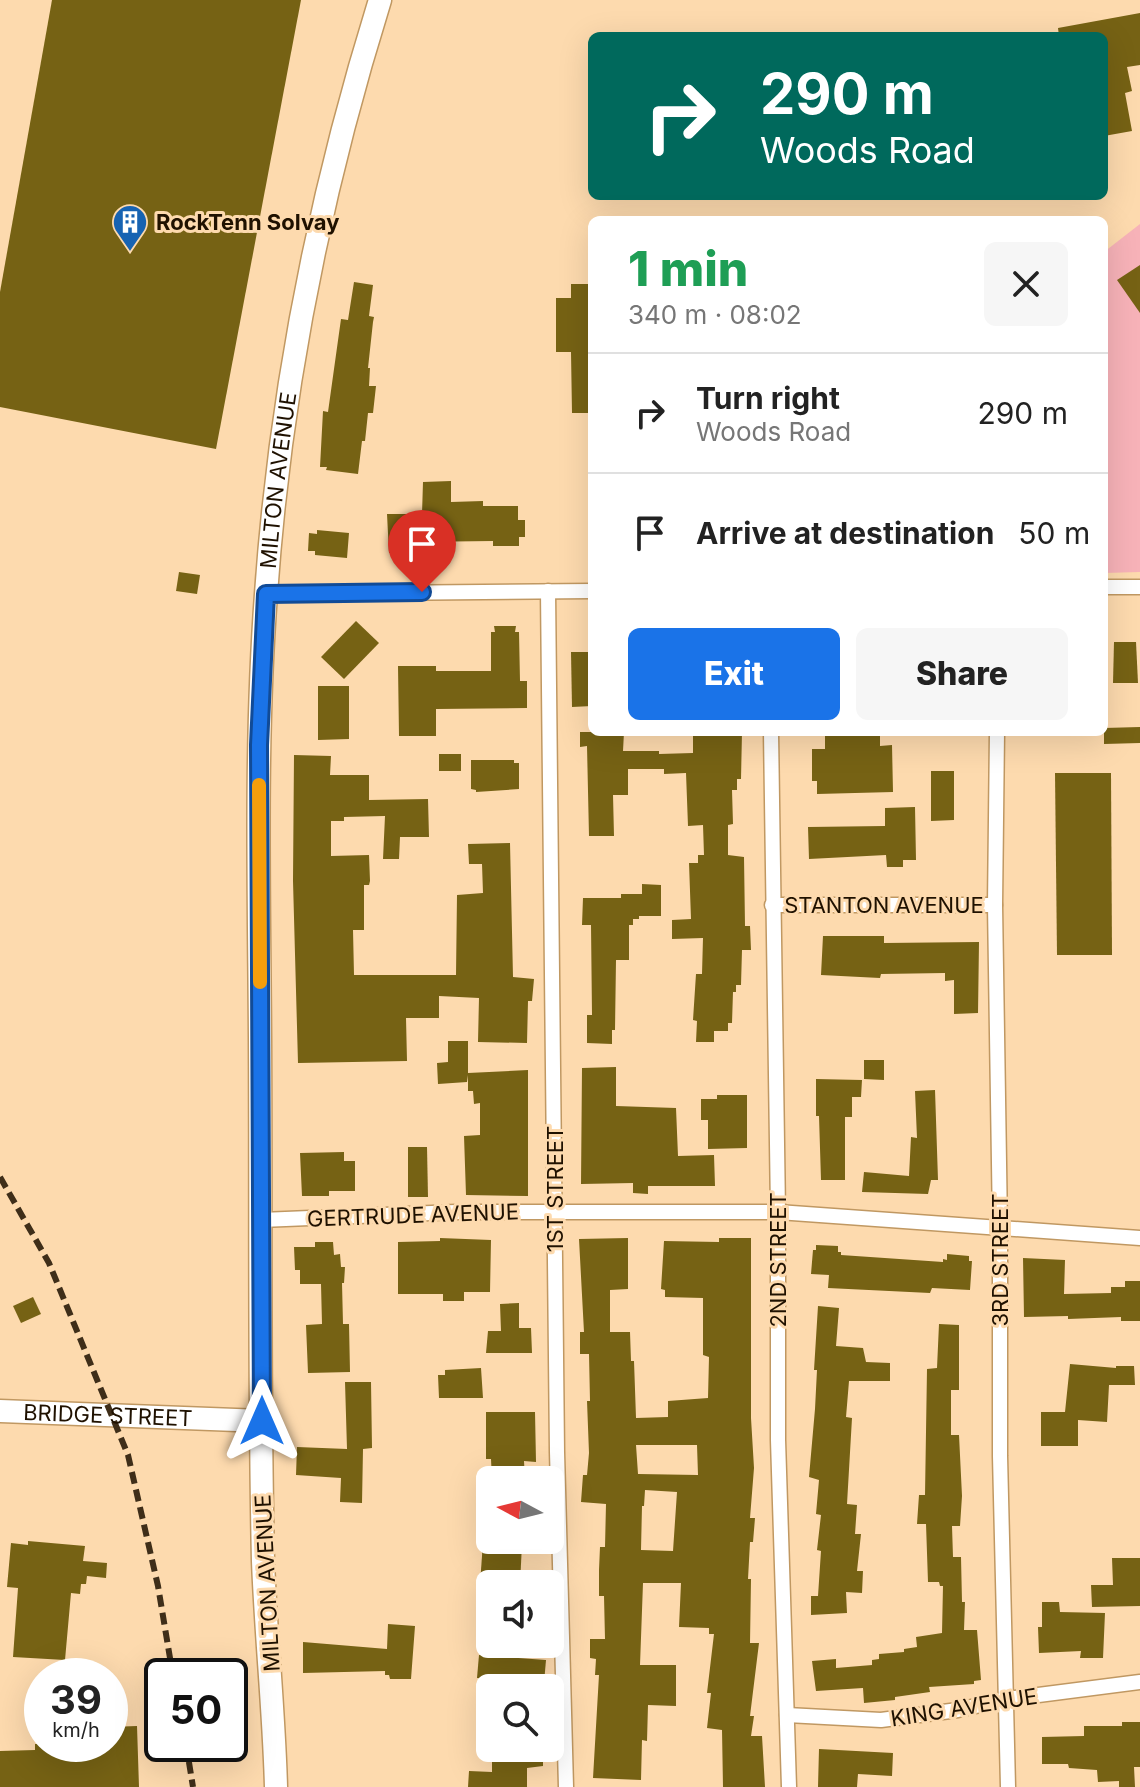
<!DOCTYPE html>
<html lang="en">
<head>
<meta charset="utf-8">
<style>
  body { margin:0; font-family:Inter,sans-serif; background:#f6f6f6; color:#222; height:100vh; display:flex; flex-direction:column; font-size:30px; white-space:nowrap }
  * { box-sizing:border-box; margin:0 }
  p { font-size:26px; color:#767676 }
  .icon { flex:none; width:44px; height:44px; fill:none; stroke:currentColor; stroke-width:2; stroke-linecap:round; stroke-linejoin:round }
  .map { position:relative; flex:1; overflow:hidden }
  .details { position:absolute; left:588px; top:216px; width:520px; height:520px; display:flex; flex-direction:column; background:#fff; border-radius:12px; box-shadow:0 8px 32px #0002 }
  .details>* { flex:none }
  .guide { position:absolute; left:588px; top:32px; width:520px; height:168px; border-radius:12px; box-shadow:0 8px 32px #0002; background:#00695c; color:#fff; overflow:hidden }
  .needle { width:52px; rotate:277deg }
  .controls { position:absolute; left:476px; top:1466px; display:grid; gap:16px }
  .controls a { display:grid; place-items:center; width:88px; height:88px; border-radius:12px; background:#fff; box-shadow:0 8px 32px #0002; font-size:40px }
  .speed { position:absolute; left:24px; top:1658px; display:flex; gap:16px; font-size:40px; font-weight:700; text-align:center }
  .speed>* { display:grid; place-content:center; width:104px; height:104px; border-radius:50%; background:#fff; box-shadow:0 8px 32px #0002; line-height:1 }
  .speed small { font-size:20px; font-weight:400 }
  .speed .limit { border:4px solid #111; border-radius:12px; background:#fff; color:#111 }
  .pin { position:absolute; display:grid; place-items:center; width:68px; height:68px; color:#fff; margin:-82px -34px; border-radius:50% 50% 50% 0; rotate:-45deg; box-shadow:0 0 8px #0007 }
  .pin .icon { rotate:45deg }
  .me { position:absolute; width:88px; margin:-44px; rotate:0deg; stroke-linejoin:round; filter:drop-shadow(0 0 6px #0008) }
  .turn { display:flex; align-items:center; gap:28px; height:168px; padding:0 40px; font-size:36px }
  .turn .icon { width:104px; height:104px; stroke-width:2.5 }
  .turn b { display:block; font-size:56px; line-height:68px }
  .round { display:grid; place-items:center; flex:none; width:84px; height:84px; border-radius:12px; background:#f6f6f6 }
  .overview { display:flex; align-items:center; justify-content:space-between; height:136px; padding:0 40px }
  h1 { font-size:48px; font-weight:800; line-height:60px; color:#1e9e55 }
  .button { display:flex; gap:16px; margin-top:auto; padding:16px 40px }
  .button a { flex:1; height:92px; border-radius:12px; background:#1a73e8; color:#fff; font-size:32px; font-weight:800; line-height:92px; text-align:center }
  .button a+a { background:#f6f6f6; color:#222 }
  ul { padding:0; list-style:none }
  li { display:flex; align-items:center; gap:24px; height:120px; padding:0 40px; border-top:2px solid #e0e0e0 }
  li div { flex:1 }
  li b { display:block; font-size:30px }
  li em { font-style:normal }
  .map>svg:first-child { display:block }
</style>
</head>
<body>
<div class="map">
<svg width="1140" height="1787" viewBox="0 0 1140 1787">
  <rect width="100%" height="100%" fill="#fddaae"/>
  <path fill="#f7b2b8" d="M1140,224V572L1104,573V252Z"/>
  <g fill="#766214" fill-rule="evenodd">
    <path d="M52,0H301L216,449L0,407V292Z"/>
    <path d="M1140,13V65L1127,67L1132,91L1125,93L1132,131L1104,136V36H1059L1058,28Z"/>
    <path d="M1140,265V313L1117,280Z"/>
    <path d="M354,282L373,285L369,316L374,317L373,322L368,368H370L369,386H376L373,413H368L365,441H362L358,474L326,470L327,467H320L323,411L328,412L341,319L348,320Z"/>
    <path d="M571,284H592V413H572L571,352H556V298H571Z"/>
    <path d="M451,481V502L483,501V506H518V520H525V537H519V546H493V541L412,542L410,553H389L387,514H422L423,482Z"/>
    <path d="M317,530L349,533L347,558L315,555V551H308L309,533L317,534Z"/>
    <path d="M179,572L200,575L197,594L176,591Z"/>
    <path d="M356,621L379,643L344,679L321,657Z"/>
    <path d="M494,626H516L515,632H519L520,681H527V708L436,709V736H399L398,666H436V671H491V632H495Z"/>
    <path d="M1114,642H1136L1138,683H1113Z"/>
    <path d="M571,652H592V706L572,707Z"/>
    <path d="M318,686H349V739L318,740Z"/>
    <path d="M1140,727V743L1104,744V728Z"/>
    <path d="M580,732H624L623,751H659V754L693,753V732H742L741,779H737V790H732L733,824L728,825V855L744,857L745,926H750L751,950H742L741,985H736V992H733L732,1023H728V1031H714V1042H696L697,1021L693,1020L696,974H702L703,938L672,939V920L691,919L689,863H698V855H704L703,825L688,826L686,773L664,774V769H628V795H613L614,836H589L587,746L580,747Z"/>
    <path d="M825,732H880V746L892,745L893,792L817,794V781H812V749H825Z"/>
    <rect x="439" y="754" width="22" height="17"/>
    <path d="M294,755L331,756L330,775H369V800L428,799L429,837H400L399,859H383L385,816L344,817V821H331V856L369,855L370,881L369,885H364V930H353L354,975H456L457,895L483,893L482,864H469L468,844L510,843L513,977L534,979L532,1001H528L527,1043L478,1042L479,998L439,996V1018H406L407,1061L298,1063L293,881Z"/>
    <path d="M471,760H514V763H519V789L476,792V790L471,789Z"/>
    <path d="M931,771H954V820L931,821Z"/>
    <path d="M1055,773H1111L1112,955H1057Z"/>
    <path d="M915,807L916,860H903V867H887L886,855L809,859L808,827L885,826V808Z"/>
    <path d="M642,884L661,885V916H639V919H633V925H629V960H616L615,1030H612V1044L587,1043V1015H592L591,925H582L583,898H621V894H642Z"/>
    <path d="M823,936H884V943L979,942L978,1013L954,1014V980L945,981V973L881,974L880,978L821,975Z"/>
    <path d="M448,1041H468V1073L528,1070V1196L466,1195L464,1136L480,1135V1103L474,1104L473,1091H468V1075L467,1082L438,1084L437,1063L448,1062Z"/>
    <path d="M864,1060H884V1080L864,1079Z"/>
    <path d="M616,1067V1106L676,1108L678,1156L714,1155L715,1186H648V1194L633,1193V1183L581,1184L582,1068Z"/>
    <path d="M816,1079L862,1080L861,1097H852V1117H845V1180H821L819,1116H816Z"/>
    <path d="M935,1090L938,1180H931L928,1194L862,1192L864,1172L909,1176L911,1137L917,1138L915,1091Z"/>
    <path d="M717,1095H747V1148L708,1149V1120H701V1099H717Z"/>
    <path d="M408,1147H427L428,1197H408Z"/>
    <path d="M344,1152V1161H355V1191H329V1196H302L300,1153Z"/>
    <path d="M440,1238L491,1240L490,1292H464V1301H443V1294H398V1242L440,1241Z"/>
    <path d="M628,1238V1289L610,1290V1332H630L631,1361H634L636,1418L668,1417V1401L708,1398L709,1357L703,1355V1298L665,1297V1290L661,1289L664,1241L719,1242V1238H751V1418L754,1468L750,1518H755L753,1542H750L748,1579H751L750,1643H759L750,1716H754L751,1736H762L765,1787H723L722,1730L707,1728L711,1693H707L714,1634H709V1628L679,1627L681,1583H643L640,1665H676V1706L648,1705L647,1741L642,1740L641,1780L593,1778L599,1675H595L596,1659L590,1658V1639H605L604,1596H599V1570L600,1547H605L606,1504L581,1502L583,1475H587L589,1453L587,1401H590L589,1354H580V1332H584L579,1239ZM636,1445H697L698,1475L638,1474ZM645,1490L677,1492L673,1551L641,1550L642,1506H644Z"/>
    <path d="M315,1242H333L334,1255L340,1254L341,1267H345L344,1283H342L343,1324H349L350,1372L308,1373L306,1325L322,1324L321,1284H300V1270H295L294,1247H315Z"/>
    <path d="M816,1245L838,1246V1252H841V1255L943,1262V1259L947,1260V1254L969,1256V1261H972L970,1290L932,1288L930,1293L828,1288L829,1275L811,1274L813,1250H816Z"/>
    <path d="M1023,1258L1065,1260L1064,1294L1111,1293V1287H1125V1281H1140V1321H1121V1317L1068,1319V1316L1024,1317Z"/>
    <path d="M33,1297L41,1314L21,1323L13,1306Z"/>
    <path d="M519,1303V1328H531L532,1353H486L488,1331H501L500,1304Z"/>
    <path d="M818,1306L839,1308L836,1346L863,1348L866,1362L890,1363V1381H849L846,1417L852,1418L847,1504L857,1505L855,1534H861L857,1571H863L862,1593L846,1592L847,1613L811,1615V1596H818L821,1551L817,1550L821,1515L816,1514L819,1480L809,1477L815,1409L817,1370H814Z"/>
    <path d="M939,1324L959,1325V1390H951V1435H959L962,1496L960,1526H952L953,1557H961L962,1602H965L964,1630H977L981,1680L974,1681V1684L929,1687L930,1692L895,1697V1700L864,1703L863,1688L816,1691L812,1661L836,1659V1668L872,1665V1660L879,1659V1654L904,1652V1649L917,1647L916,1637L942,1633L943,1586H940L939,1582H928L926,1524H917L919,1495H925L927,1369L937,1368Z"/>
    <path d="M1070,1364L1116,1368V1366H1134L1135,1385H1109L1107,1422L1078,1420V1446H1041V1412H1065Z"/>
    <path d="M481,1368L483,1398H439L438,1375H445V1370Z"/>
    <path d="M345,1382H371L372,1448L363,1449L362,1503L340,1502L341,1478L296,1475L297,1447L347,1449Z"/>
    <path d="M486,1412H535L536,1462L524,1461L525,1480H492L491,1459H486Z"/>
    <path d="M28,1541L85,1546L83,1561L107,1563L106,1578L87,1576L86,1584H81L80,1594L71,1593L65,1660L13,1657L18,1588L7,1587L11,1543L28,1545Z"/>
    <path d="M483,1542L522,1544L520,1584H480Z"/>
    <path d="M1112,1558H1140V1606L1092,1607L1091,1585H1113Z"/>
    <path d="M1042,1602H1059L1060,1612L1105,1613L1103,1658H1080L1081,1651L1039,1653L1038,1627H1042Z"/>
    <path d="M388,1624L415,1626L411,1679H390L389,1675H385V1671L303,1673V1642L387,1649Z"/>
    <path d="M479,1655L546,1660L544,1683L477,1678Z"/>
    <path d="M1122,1722H1140V1767H1134L1135,1787H1119V1781L1098,1782L1097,1770L1069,1768L1068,1764H1042V1737L1084,1736V1726H1122Z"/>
    <path d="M137,1726L139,1787H0V1751L35,1750V1744H50V1750L94,1748V1744H110V1727Z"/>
    <path d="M492,1748H543V1766L527,1768V1787H468L469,1771L492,1772Z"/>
    <path d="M819,1749L893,1753L892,1776L858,1774L857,1787H818Z"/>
  </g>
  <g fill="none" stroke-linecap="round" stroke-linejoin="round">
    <g stroke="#c09862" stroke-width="17">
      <g id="minor">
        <path d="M1104,587H1140"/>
        <path d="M548,591L557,1452L566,1787"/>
        <path d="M266,594L592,591"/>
        <path d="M771,732L778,1212V1440L789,1787"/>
        <path d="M997,732L995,905L1000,1227V1456L1008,1787"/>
        <path d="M772,905H995"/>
        <path d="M261,1220L456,1212H778L1140,1238"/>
        <path d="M787,1715L881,1720L958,1710L1007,1699L1140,1682"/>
      </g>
    </g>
    <g stroke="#c09862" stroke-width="25">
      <g id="secondary">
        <path id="s1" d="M0,1411L262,1421"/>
        <path id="s2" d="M276,1787C274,1712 266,1637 263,1561C259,1387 261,1211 260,1037C259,889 255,741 266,594C280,393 320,192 380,0"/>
      </g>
    </g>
    <use href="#minor" stroke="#fff" stroke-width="14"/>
    <use href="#secondary" stroke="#fff" stroke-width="22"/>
    <g stroke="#3f2e19" stroke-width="6" stroke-dasharray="12 6" stroke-linecap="butt">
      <path d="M0,1177L49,1263L128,1455L158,1586L173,1676"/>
      <path d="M186,1744L193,1787"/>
    </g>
  </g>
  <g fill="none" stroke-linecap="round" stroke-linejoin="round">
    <g stroke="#114b97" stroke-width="20">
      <path id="route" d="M262,1421L259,745L266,594L422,592"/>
    </g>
    <use href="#route" stroke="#1a73e8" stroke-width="14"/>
    <path stroke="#f59e0b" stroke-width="14" d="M259,785L260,982"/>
  </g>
  <defs>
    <g id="building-pin" transform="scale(1.8)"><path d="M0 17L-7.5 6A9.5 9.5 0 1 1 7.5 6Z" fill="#1763b2" stroke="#fddaae"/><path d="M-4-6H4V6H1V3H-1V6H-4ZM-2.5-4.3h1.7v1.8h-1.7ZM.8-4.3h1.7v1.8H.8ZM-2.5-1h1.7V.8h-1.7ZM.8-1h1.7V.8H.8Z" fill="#fff"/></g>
  </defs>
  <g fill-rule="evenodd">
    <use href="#building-pin" x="130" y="222"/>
  </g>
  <g text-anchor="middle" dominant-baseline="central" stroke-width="6" stroke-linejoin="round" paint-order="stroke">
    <g font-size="22" font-weight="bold" fill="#1f1100" stroke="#fddaae" text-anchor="start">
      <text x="156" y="222">RockTenn Solvay</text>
    </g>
    <g font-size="22" fill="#1f1100" stroke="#fddaae">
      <text stroke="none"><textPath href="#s2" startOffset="1308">MILTON AVENUE</textPath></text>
      <text x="884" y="905">STANTON AVENUE</text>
      <text transform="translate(555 1189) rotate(-90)">1ST STREET</text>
      <text transform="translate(413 1215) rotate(-2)">GERTRUDE AVENUE</text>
      <text transform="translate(778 1260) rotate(-90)">2ND STREET</text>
      <text transform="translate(1000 1260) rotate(-90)">3RD STREET</text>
      <text stroke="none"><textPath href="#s1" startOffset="108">BRIDGE STREET</textPath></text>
      <text transform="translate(267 1583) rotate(-93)">MILTON AVENUE</text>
      <text transform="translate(964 1707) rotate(-9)">KING AVENUE</text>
    </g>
  </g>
</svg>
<div class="controls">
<a><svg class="needle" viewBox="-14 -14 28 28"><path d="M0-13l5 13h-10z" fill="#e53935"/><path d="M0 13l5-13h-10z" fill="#767676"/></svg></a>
<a><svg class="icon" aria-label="sound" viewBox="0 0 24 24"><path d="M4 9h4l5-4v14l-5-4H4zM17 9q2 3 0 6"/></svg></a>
<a><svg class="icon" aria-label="search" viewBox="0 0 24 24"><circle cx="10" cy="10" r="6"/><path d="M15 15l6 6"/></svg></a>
</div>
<div class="speed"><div>39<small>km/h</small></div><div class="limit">50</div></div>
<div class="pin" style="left:422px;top:592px;background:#d93025"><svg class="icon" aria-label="arrive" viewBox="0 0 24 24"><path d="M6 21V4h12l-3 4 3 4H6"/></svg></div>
<svg class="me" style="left:262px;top:1421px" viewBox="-20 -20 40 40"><path d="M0-17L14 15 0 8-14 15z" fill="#1a73e8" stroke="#fff" stroke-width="4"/></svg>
<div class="guide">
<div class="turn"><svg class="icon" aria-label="right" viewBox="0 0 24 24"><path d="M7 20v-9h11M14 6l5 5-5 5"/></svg><div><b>290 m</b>Woods Road</div></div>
</div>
<section class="details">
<div class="overview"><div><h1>1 min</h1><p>340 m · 08:02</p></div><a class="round"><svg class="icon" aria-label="close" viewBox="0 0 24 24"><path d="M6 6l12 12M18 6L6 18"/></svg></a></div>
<ul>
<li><svg class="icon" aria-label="right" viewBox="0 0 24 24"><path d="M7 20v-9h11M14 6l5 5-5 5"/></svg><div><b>Turn right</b><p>Woods Road</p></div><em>290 m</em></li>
<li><svg class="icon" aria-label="arrive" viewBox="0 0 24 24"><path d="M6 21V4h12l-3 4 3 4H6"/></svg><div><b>Arrive at destination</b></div><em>50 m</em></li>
</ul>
<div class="button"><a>Exit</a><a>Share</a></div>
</section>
</div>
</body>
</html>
